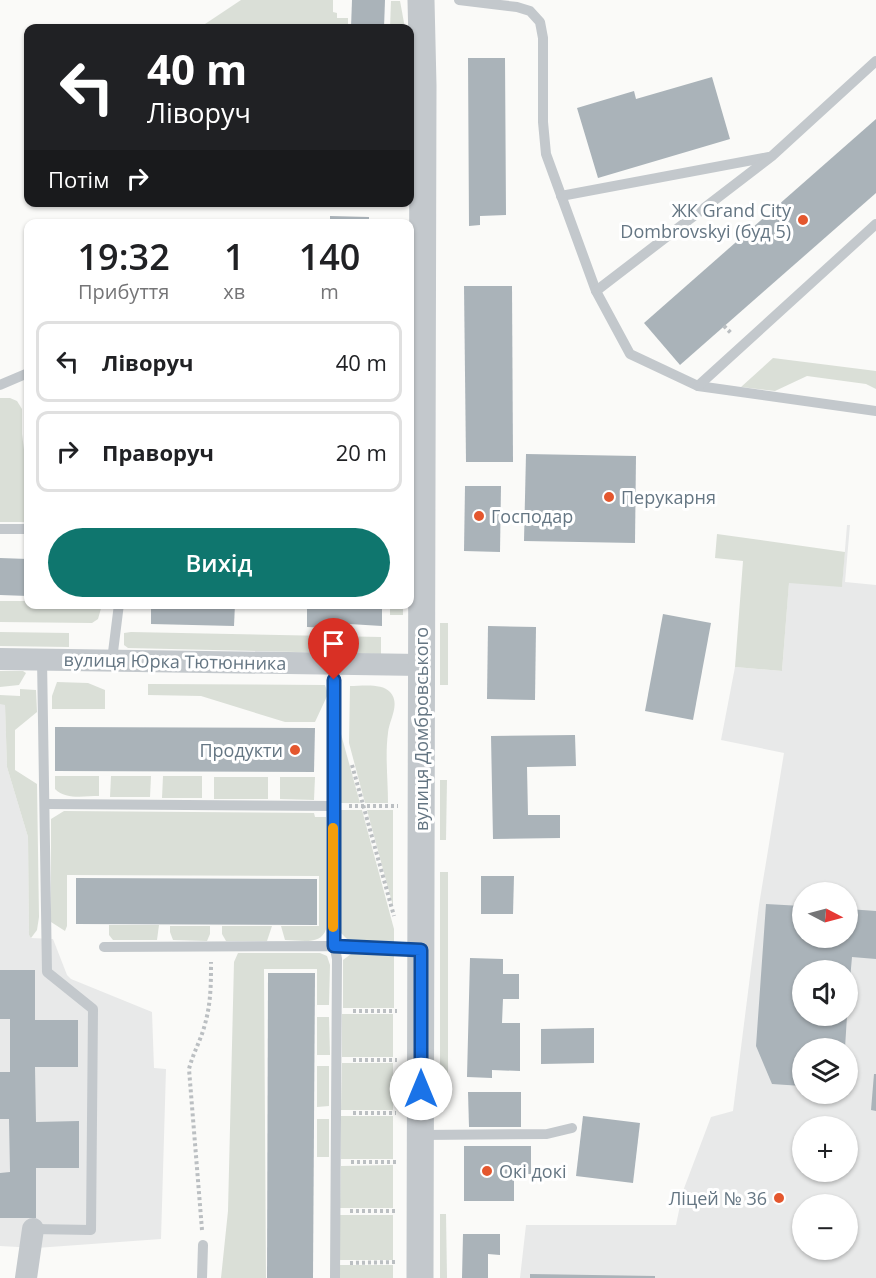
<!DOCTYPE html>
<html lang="uk">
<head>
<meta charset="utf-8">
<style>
  body { margin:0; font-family:"Open Sans",sans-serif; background:#f6f6f6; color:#202124; height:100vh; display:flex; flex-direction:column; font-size:22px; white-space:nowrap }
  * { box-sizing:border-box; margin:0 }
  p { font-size:20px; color:#757577 }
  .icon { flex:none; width:33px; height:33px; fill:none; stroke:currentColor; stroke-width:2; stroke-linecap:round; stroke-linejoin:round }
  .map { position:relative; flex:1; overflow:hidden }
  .sheet { position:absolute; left:24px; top:219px; width:390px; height:390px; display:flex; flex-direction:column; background:#fff; border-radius:12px; box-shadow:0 2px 4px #0004 }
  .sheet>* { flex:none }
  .top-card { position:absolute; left:24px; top:24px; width:390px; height:183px; border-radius:12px; box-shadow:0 2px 4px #0004; background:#202124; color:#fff; overflow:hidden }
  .needle { width:39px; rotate:96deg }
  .controls { position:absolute; left:792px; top:882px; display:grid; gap:12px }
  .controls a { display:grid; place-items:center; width:66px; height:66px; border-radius:50%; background:#fff; box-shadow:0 2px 4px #0004; font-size:30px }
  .pin { position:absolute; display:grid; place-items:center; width:51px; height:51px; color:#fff; margin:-62px -26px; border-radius:50% 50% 50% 0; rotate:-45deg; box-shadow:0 0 6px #0007 }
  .pin .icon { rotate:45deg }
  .me { position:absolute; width:66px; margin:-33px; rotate:0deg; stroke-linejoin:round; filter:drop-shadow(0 0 4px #0008) }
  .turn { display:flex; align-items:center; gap:21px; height:126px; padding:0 24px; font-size:27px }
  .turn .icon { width:78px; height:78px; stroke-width:2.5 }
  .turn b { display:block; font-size:42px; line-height:51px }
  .then { display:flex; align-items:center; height:57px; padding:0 24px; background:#0003; gap:12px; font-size:22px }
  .eta { display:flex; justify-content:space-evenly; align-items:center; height:102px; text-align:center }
  .eta b { font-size:36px; font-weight:600; line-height:42px }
  .cta { display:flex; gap:12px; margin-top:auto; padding:12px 24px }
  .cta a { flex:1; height:69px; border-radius:36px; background:#0f766e; color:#fff; font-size:24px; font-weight:600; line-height:69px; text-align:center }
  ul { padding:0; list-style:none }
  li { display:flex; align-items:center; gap:18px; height:81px; margin:0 12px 9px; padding:0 12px; border:3px solid #e0e0e0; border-radius:12px }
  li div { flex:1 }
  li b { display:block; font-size:22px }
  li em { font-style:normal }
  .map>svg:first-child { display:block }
</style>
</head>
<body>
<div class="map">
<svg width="876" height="1278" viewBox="0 0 876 1278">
  <rect width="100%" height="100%" fill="#fafaf8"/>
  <g fill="#e8e9e9" fill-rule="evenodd">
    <path d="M847,525H850L845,582L876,585V1278H520L526,1225H676L683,1191L711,1117L733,1111L759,905L784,753L721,740L735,667L782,671L789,582L842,586ZM802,892H848V938H802ZM802,970H848V1016H802ZM802,1048H848V1094H802ZM802,1126H848V1172H802ZM802,1204H848V1250H802Z"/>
    <path d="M0,704H5L7,767L28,837L29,935L31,938L53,939L67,975L71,979L152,1012L154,1068L166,1069L161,1239L36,1248L0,1246Z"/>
  </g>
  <g fill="#dadfd7">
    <path d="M241,0H333V12L337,13V18H348V26L335,27V28H199Z"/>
    <path d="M391,1H400L405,28H390Z"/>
    <path d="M773,358L876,371V389L866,384L807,376L775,391L741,387Z"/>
    <path d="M0,398H10L17,401L22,409V434L25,457L28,466V522H0Z"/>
    <path d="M717,534L845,552L842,587L789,583L782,671L735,667L743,561L715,558Z"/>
    <path d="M0,601H28V604L102,605L98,619L92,623L0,622Z"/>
    <rect x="390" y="605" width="13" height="10"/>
    <rect x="440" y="623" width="8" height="62"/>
    <path d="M0,632L69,633V647L0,646Z"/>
    <path d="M131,632L381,637V654L128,648L124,645V633Z"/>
    <path d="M0,671H23L26,673L19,685L0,687Z"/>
    <path d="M57,682L88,683L105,690V709H52V696Z"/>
    <path d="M148,684L325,685L328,694L315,722H285L201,696L148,695Z"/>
    <path d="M350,686C362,686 382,683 390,692C401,704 389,720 388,733C385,755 388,780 388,803H365L349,743Z"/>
    <path d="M20,689L36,690L37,712L15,730V770L37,784L39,917L37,930L31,938L29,935L28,837L7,767L5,705L0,704V695L20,696Z"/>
    <path d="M341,734L360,803H340Z"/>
    <path d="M55,776H99V796C84,796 66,800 55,789Z"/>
    <path d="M111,776H151L150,797H110Z"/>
    <path d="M163,776H202V798H162Z"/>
    <rect x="214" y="777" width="54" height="22"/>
    <path d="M280,777H315L314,800L280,799Z"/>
    <path d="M440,780H447L446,840H440Z"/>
    <path d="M340,810H362L394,929V942L349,941L340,932Z"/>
    <path d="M367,810H393V906Z"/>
    <path d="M64,811L314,813L315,817H326V929C321,946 300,940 285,940L281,926H319V876L67,875V926L65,931L51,922V819Z"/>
    <rect x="440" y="872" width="8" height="204"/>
    <path d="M109,925H159L157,940H113L109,935Z"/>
    <path d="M170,926H210V934L207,941L173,940L170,932Z"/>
    <path d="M222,926H272L267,941H226L222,934Z"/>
    <path d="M238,953H320L327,956L330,965L329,1005H317V969H264L266,1278H221L228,1211L234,962Z"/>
    <path d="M351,954H394V1008H343V960Z"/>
    <rect x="342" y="1014" width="51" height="43"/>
    <path d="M317,1017H329L330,1055H317Z"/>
    <path d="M342,1063H393V1110H341Z"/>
    <path d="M317,1066H329V1106L317,1107Z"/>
    <rect x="341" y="1116" width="52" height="43"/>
    <rect x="317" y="1119" width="12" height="38"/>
    <path d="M393,1165V1208H340L341,1166Z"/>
    <path d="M440,1214H446L447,1278H440Z"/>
    <rect x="340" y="1215" width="53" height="45"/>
    <rect x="340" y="1265" width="53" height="13"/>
  </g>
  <g fill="#aab3b9">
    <path d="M352,0H385L384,28H351Z"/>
    <path d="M468,58H505L506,215L480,216V225L469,226Z"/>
    <path d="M712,77L730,139L598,178L577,108L634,91L636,99Z"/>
    <path d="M876,119V193L680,365L644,323Z"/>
    <path d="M330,216L369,217V224H330Z"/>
    <path d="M464,286H512L513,462H466Z"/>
    <path d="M526,454L636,456L635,543L524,541Z"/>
    <path d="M465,486H501L500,552L464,551Z"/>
    <path d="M0,558L28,559V596L0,595Z"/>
    <path d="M151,604H235L234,626L151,624Z"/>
    <path d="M307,604H382V626L349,624V629L307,627Z"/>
    <path d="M663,614L711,623L693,720L645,711Z"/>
    <path d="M488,626L536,627L535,700L487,699Z"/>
    <path d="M55,727L315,728L314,772L55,771Z"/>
    <path d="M575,735L576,766L527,767L528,815H560V838L493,839L491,736Z"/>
    <path d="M481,876H514L513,914H481Z"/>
    <path d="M76,878L317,879V925L76,924Z"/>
    <path d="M766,904L802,906V938H848V909L876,911V959L852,957L849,991H848V970H802V1016H847L845,1048H802V1086L772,1084L756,1046Z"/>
    <path d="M470,958L503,959V974H519V999H503L502,1023H520V1071L492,1070V1078L467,1077Z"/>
    <path d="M0,970H35V1020H78V1067H35L36,1122L79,1121V1168H36V1218H0V1173L10,1172L9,1119H0V1072H10V1019H0Z"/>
    <path d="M268,973H315L313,1278H267Z"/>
    <path d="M594,1028V1063L541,1064V1029Z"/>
    <path d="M874,1074H876V1111L871,1110Z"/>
    <path d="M468,1092H521V1127H469Z"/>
    <path d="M583,1116L640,1123L633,1183L576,1176Z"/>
    <path d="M464,1146H531V1174H514V1201H464Z"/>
    <path d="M463,1234H500V1255L488,1254V1278H462Z"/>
    <path d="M530,1274L655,1276V1278H530Z"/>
  </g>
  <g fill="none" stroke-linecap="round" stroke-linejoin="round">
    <g stroke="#bbbfc2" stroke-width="4" stroke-dasharray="3 3" stroke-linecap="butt">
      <path d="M724,326L732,334"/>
      <path d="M352,765L394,916"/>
      <path d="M349,806H398"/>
      <path d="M353,1011H397"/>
      <path d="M353,1060H397"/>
      <path d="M353,1113H396"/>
      <path d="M351,1162H397"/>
      <path d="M350,1211H396"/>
      <path d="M202,1230L189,1069C193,1053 201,1040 205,1024C211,1003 211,983 211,962"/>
      <path d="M350,1263L396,1262"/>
    </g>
    <g stroke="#c3c8cc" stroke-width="10">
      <path d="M459,0L517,7L530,11L540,22L543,38V122L546,154L596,291L630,354L698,386L876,411"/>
      <path d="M561,196L769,157"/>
      <path d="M596,291L772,156L876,61"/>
      <path d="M0,385L28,373"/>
      <path d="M698,386L876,224"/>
      <path d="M0,529H28"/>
      <path d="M112,660L119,604"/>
      <path d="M335,663L333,937L337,959L335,1278"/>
      <path d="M46,804L333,806"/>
      <path d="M104,947L334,946L421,950"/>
      <path d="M421,1135L547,1134L572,1128"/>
      <path d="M33,1229L91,1230L93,1009L47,972L42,659"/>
      <path d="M202,1278L203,1245"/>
    </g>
    <g stroke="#c3c8cc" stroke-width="22">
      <path d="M0,659L421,665"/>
      <path d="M26,1278L33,1229"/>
    </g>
    <path stroke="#c3c8cc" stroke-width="27" d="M420,1278L423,85L421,0"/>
  </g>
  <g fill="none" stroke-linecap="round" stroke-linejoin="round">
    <g stroke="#114b97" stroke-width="15">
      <path id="route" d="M334,680V946L421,950V1089"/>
    </g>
    <use href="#route" stroke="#1a73e8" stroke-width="10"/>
    <path stroke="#f59e0b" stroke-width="10" d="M333,927V828"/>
  </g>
  <g fill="#e4572e" stroke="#fff" stroke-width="2">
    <circle cx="803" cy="220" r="6"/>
    <circle cx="609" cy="497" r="6"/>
    <circle cx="479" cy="516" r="6"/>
    <circle cx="295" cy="750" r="6"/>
    <circle cx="487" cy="1171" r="6"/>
    <circle cx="779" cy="1198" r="6"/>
  </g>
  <g text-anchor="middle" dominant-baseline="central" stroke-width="6" stroke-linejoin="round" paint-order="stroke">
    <g font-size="18" fill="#657683" stroke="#fff" text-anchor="end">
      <text x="791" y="210">ЖК Grand City<tspan x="791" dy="21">Dombrovskyi (буд 5)</tspan></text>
      <text x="621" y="497" text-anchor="start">Перукарня</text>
      <text x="491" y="516" text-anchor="start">Господар</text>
      <text x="283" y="750">Продукти</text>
      <text x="499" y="1171" text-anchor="start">Окі докі</text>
      <text x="767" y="1198">Ліцей № 36</text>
    </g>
    <g font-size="18" fill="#657683" stroke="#fff">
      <text transform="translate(175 661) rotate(1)">вулиця Юрка Тютюнника</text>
      <text transform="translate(421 729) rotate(-90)">вулиця Домбровського</text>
    </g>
  </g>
</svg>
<div class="controls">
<a><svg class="needle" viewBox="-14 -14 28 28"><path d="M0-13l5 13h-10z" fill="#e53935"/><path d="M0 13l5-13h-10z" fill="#757577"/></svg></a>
<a><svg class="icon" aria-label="sound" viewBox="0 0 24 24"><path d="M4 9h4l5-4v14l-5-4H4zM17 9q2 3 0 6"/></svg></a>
<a><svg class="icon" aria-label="layers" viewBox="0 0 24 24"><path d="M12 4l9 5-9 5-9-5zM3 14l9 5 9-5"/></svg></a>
<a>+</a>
<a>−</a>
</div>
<div class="pin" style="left:334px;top:680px;background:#d93025"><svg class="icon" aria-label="arrive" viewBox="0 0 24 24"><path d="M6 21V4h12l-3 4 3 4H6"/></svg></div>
<svg class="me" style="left:421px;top:1089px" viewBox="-20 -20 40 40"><circle r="19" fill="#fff"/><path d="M0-13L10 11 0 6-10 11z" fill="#1a73e8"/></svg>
<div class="top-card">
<div class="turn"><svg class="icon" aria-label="left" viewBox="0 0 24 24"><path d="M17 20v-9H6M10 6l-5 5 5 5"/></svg><div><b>40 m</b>Ліворуч</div></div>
<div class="then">Потім<svg class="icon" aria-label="right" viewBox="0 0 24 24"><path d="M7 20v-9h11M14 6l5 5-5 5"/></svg></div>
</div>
<section class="sheet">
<div class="eta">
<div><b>19:32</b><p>Прибуття</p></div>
<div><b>1</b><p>хв</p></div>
<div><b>140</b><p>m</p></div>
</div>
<ul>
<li><svg class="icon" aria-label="left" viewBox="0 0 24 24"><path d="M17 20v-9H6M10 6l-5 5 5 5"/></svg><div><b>Ліворуч</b></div><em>40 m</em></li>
<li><svg class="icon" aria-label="right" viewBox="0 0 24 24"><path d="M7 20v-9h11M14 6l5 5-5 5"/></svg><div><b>Праворуч</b></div><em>20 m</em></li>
</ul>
<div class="cta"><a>Вихід</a></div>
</section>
</div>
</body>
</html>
